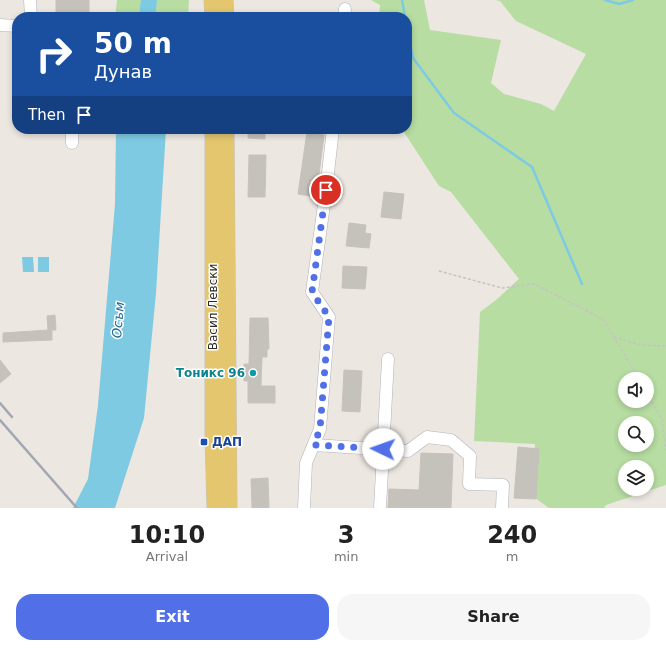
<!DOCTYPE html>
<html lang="en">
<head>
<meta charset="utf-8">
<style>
  body { margin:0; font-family:"DejaVu Sans",sans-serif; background:#f6f6f6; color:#222; height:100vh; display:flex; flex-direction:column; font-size:15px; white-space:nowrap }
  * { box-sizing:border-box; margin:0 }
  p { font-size:13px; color:#767676 }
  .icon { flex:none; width:22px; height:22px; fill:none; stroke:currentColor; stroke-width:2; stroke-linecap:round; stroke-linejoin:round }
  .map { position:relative; height:508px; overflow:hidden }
  .side { display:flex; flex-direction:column; background:#fff; flex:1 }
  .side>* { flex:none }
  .banner { position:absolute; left:12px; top:12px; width:400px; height:122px; border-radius:16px; box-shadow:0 2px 6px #0003; background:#1a4fa0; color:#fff; overflow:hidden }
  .fabs { position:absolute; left:618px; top:372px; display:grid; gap:8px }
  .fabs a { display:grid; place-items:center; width:36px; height:36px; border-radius:50%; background:#fff; box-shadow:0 2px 6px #0003; font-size:20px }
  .pin { position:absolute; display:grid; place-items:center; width:34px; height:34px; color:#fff; margin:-17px; border:2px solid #fff; border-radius:50%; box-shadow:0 1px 4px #0007 }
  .me { position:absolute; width:44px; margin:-22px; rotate:273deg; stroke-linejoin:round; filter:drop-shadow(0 0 3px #0008) }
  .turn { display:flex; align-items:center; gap:14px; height:84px; padding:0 16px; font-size:18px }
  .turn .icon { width:52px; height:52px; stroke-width:2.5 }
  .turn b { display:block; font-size:28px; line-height:34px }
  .then { display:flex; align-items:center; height:38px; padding:0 16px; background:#0003; gap:8px; font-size:15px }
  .eta { display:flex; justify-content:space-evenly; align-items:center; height:68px; text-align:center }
  .eta b { font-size:24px; font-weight:700; line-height:28px }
  .action { display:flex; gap:8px; margin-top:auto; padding:8px 16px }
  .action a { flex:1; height:46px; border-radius:16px; background:#5170e8; color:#fff; font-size:16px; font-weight:700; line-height:46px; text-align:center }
  .action a+a { background:#f6f6f6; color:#222 }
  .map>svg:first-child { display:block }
</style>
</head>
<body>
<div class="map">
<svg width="666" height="508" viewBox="0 0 666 508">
  <rect width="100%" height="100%" fill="#ece7e0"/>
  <g fill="#b7dda2" fill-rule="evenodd">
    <path d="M117,0H189L188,17H115Z"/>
    <path d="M371,0H424L430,30L501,40L491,83L504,94L541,104L554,111L586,54L516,21L500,1L495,0H666V485L606,505L604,508H549L531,495L535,444L474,441L480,312L496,300L519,279L451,192L439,186L402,129H407V17H379L380,5ZM625,379H647V401H625ZM625,423H647V445H625ZM625,467H647V489H625Z"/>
  </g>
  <g fill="#7ecae3">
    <path d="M116,129H166L156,293L144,418L115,508H73L88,479L98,405L115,204Z"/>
    <path d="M22,257H33L34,272H23Z"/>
    <rect x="38" y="257" width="11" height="15"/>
  </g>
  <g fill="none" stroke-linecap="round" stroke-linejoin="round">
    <g stroke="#7ecae3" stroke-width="2.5">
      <path d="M402,0L405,17"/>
      <path d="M605,0L619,4L633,0"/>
      <path d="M407,29L413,58L454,113L532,167L582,284"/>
    </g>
    <path stroke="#7ecae3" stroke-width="16" d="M147,17L149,0"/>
  </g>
  <g fill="#c5c1bb" stroke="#c8c2ba">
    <path d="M56,0H89V16L56,17Z"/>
    <path d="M248,129H265V139L248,138Z"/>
    <path d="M307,132L324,135L316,197L298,194Z"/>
    <path d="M249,155H266L265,197H248Z"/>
    <path d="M384,192L404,194L401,219L381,217Z"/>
    <path d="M349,223L366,225L365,233L371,234L369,248L346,246Z"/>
    <path d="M343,266L367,267L365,289L342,288Z"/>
    <path d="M55,315L56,330H52V340L3,342V333L48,330L47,316Z"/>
    <path d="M250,318H268L269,349H267V357H262L261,386H275V403H248V381H244V364H249Z"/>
    <path d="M0,360L11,374L0,383Z"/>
    <path d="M344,370L362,371L360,412L342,411Z"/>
    <path d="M518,447L539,449L536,499L514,498Z"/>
    <path d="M421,453L453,454L451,508H388L389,489L419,490Z"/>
    <path d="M268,478L269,508H252L251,479Z"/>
  </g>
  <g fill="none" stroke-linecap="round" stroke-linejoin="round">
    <g stroke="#b0b2bb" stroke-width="13">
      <g id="minor">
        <path d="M30,0L31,17"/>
        <path d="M344,17L345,9"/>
        <path d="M0,25L17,26"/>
        <path d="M72,143V129"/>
        <path d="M314,445L408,451L427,437L451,440L470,456L469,484L503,485L502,508"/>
        <path d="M304,508L306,463L320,429L329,317L312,292L326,190L333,129"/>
        <path d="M380,508L388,359"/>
      </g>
    </g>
    <g stroke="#c4c4c4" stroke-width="17">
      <g id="major">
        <path d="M212,0L213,17"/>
        <path d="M225,0L226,17"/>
        <path d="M213,129V436L215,508"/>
        <path d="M226,129L229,508"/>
      </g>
    </g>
    <g stroke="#c4c4c4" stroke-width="1.5" stroke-dasharray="3 2" stroke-linecap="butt">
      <path d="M439,271L502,288L534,284L603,319L639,379"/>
      <path d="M614,337L641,345L666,346"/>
      <path d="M647,393L662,420L666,450"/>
    </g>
    <use href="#minor" stroke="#fff" stroke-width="12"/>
    <use href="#major" stroke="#e3c66e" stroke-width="16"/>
    <g stroke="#a3a6b4" stroke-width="2.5">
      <path d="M0,403L12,417"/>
      <path d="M0,420L77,508"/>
    </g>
  </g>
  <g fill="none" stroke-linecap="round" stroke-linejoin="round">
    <path stroke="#5170e8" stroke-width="7" stroke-dasharray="0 12.6" d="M326,190L312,292L329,317L320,429L314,445L383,449"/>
  </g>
  <circle fill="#0f9aa8" stroke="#fff" stroke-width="1.5" cx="253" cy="373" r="4"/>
  <rect fill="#1a4fb4" stroke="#fff" stroke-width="1.5" x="200" y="438" width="8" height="8" rx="2"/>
  <g text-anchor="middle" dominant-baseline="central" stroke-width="3" stroke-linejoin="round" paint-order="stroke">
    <g font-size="12" fill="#2c2c2c" stroke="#fff">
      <text transform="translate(213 307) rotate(-90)">Васил Левски</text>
    </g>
    <g font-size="12" font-weight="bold" fill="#0d838f" stroke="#fff" text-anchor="end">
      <text x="245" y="373">Тоникс 96</text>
    </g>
    <g font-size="12" font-weight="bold" fill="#164399" stroke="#fff" text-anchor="start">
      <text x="212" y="442">ДАП</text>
    </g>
    <g font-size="13" font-style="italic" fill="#1c6a90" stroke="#fff">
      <text transform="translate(118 320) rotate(-85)">Осъм</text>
    </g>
  </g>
</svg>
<div class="fabs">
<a><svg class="icon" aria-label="sound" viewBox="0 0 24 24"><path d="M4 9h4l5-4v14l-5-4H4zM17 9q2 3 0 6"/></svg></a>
<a><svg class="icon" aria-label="search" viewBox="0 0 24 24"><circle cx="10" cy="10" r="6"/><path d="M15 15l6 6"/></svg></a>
<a><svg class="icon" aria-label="layers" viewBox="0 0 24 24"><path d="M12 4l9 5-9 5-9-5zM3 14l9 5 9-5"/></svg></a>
</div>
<div class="pin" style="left:326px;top:190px;background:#d93025"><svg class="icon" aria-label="arrive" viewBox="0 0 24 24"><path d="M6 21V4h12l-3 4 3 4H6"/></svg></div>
<svg class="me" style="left:383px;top:449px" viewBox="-20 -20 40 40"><circle r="19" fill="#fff"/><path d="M0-13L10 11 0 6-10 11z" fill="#5170e8"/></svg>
<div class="banner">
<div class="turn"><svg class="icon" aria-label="right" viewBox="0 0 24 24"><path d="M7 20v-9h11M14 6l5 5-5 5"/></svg><div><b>50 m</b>Дунав</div></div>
<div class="then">Then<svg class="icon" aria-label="arrive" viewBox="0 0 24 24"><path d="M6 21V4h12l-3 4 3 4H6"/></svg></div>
</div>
</div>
<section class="side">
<div class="eta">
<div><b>10:10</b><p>Arrival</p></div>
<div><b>3</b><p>min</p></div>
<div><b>240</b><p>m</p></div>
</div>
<div class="action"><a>Exit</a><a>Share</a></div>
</section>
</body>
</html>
